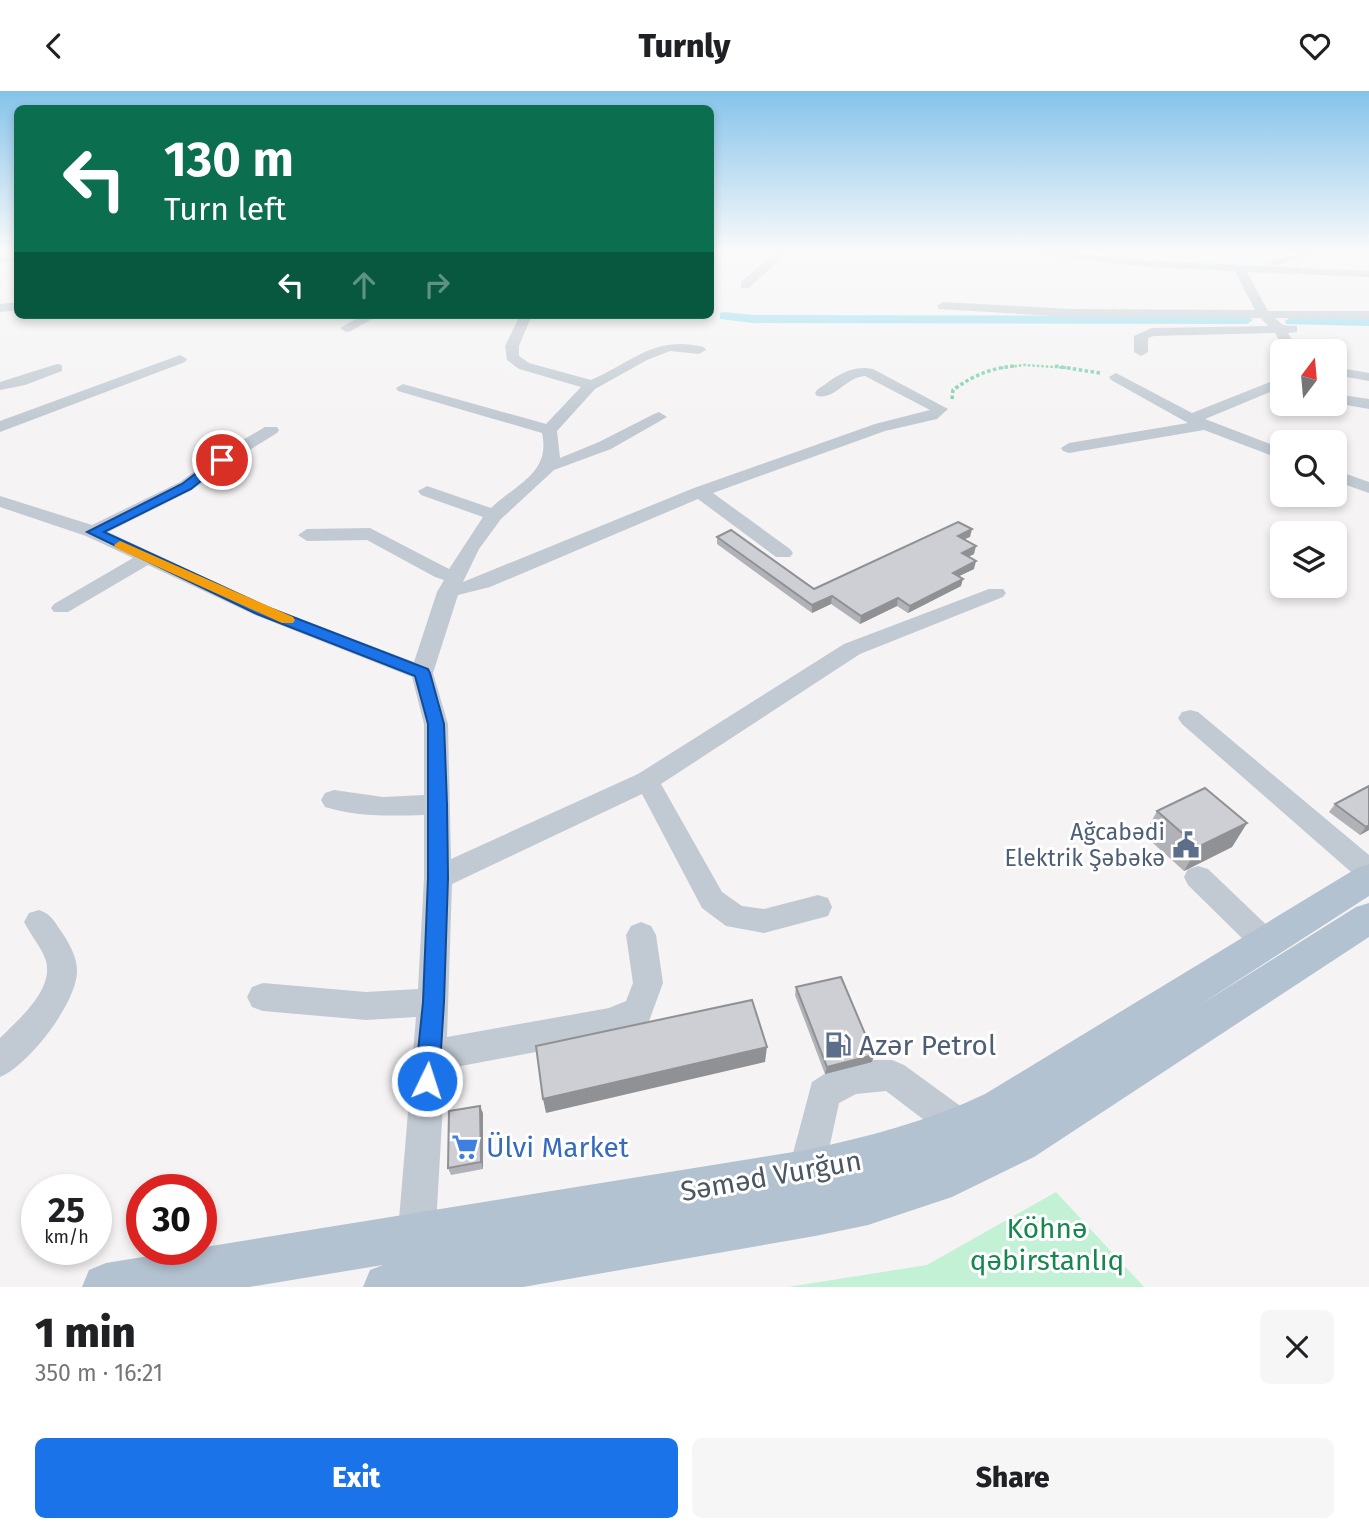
<!DOCTYPE html>
<html lang="en">
<head>
<meta charset="utf-8">
<style>
  body { margin:0; font-family:"Fira Sans",sans-serif; background:#f6f6f6; color:#202124; height:100vh; display:flex; flex-direction:column; font-size:26px; white-space:nowrap }
  * { box-sizing:border-box; margin:0 }
  p { font-size:23px; color:#757577 }
  .icon { flex:none; width:38px; height:38px; fill:none; stroke:currentColor; stroke-width:2; stroke-linecap:round; stroke-linejoin:round }
  .map { position:relative; height:1196px; overflow:hidden }
  .panel { display:flex; flex-direction:column; background:#fff; flex:1 }
  .panel>* { flex:none }
  .guide { position:absolute; left:14px; top:14px; width:700px; height:214px; border-radius:10px; box-shadow:0 4px 10px #0003; background:#0b6e4f; color:#fff; overflow:hidden }
  .needle { width:46px; rotate:16deg }
  .fabs { position:absolute; left:1270px; top:248px; display:grid; gap:14px }
  .fabs a { display:grid; place-items:center; width:77px; height:77px; border-radius:10px; background:#fff; box-shadow:0 4px 10px #0003; font-size:35px }
  .speed { position:absolute; left:21px; top:1083px; display:flex; gap:14px; font-size:35px; font-weight:700; text-align:center }
  .speed>* { display:grid; place-content:center; width:91px; height:91px; border-radius:50%; background:#fff; box-shadow:0 4px 10px #0003; line-height:1 }
  .speed small { font-size:18px; font-weight:400 }
  .speed .limit { border:10px solid #d22; background:#fff; color:#111 }
  .pin { position:absolute; display:grid; place-items:center; width:60px; height:60px; color:#fff; margin:-30px; border:4px solid #fff; border-radius:50%; box-shadow:0 2px 7px #0007 }
  .me { position:absolute; width:77px; margin:-38px; rotate:4deg; stroke-linejoin:round; filter:drop-shadow(0 0 5px #0008) }
  .turn { display:flex; align-items:center; gap:24px; height:147px; padding:0 35px; font-size:32px }
  .turn .icon { width:91px; height:91px; stroke-width:2.5 }
  .turn b { display:block; font-size:49px; line-height:60px }
  .lanes { display:flex; align-items:center; height:66px; padding:0 35px; background:#0003; justify-content:center; gap:35px; direction:ltr }
  .lanes .off { opacity:.35 }
  .round { display:grid; place-items:center; flex:none; width:74px; height:74px; border-radius:10px; background:#f6f6f6 }
  .head { display:flex; align-items:center; justify-content:space-between; height:119px; padding:0 35px }
  h1 { font-size:42px; font-weight:800; line-height:52px }
  .cta { display:flex; gap:14px; margin-top:auto; padding:14px 35px }
  .cta a { flex:1; height:80px; border-radius:10px; background:#1a73e8; color:#fff; font-size:28px; font-weight:800; line-height:80px; text-align:center }
  .cta a+a { background:#f6f6f6; color:#202124 }
  header { display:flex; justify-content:space-between; align-items:center; height:91px; padding:0 35px; background:#fff; font-size:32px; font-weight:800 }
  .map>svg:first-child { display:block }
</style>
</head>
<body>
<header><svg class="icon" aria-label="back" viewBox="0 0 24 24"><path d="M15 5l-7 7 7 7"/></svg>Turnly<svg class="icon" aria-label="heart" viewBox="0 0 24 24"><path d="M12 20l-8-8c-3-5 5-10 8-4 3-6 11-1 8 4z"/></svg></header>
<div class="map">
<svg width="1369" height="1196" viewBox="0 0 1369 1196">
  <rect width="100%" height="100%" fill="#f5f3f3"/>
  <path fill="#c3f1d5" d="M1056,1101L1144,1196H788L927,1174Z"/>
  <g fill="none" stroke-linecap="round" stroke-linejoin="round">
    <g fill="#90daee" fill-rule="evenodd">
      <path d="M724,221L754,224L1247,225L1253,229L1247,233L754,232L720,228V222Z"/>
      <path d="M1291,226L1369,227V235L1286,233L1285,230Z"/>
    </g>
    <path stroke="#7ad0a6" stroke-width="2.5" stroke-dasharray="2.5 2" stroke-linecap="butt" d="M1001,277L1024,274L1071,277"/>
    <g stroke="#7ad0a6" stroke-width="3.5" stroke-dasharray="3.5 2.5" stroke-linecap="butt">
      <path d="M1055,275L1100,282"/>
      <path d="M952,308L953,299C972,285 991,277 1014,275"/>
    </g>
    <g fill="#c1cad2" fill-rule="evenodd">
      <path d="M778,159H790L749,197H741V191Z"/>
      <path d="M1020,159H1055L1149,170L1369,180V186L1247,181L1268,220H1369V228L1275,227L1283,234L1297,235V241L1288,242L1299,261H1285L1275,242L1154,245L1148,247V261L1141,265L1134,261V245L1152,237L1268,235L1261,227L1071,226L939,218L937,215L943,211L1071,218L1255,219L1235,180L1149,176L1025,162Z"/>
      <path d="M1309,159H1327L1276,174L1270,171Z"/>
      <path d="M18,164V170L0,171V165Z"/>
      <path d="M18,211V219L0,221V213Z"/>
      <path d="M363,224H379L351,240L346,241L340,237Z"/>
      <path d="M520,224H532L519,255V265L529,272L591,289C633,271 654,244 704,256L706,259L699,263L670,260L647,269L595,298L557,340L560,367L599,351L654,323L659,321L667,326L611,358L554,379L501,428L479,458L463,491L694,397L875,333L930,319L865,285C846,286 835,309 817,305L815,302L817,299C834,287 850,273 873,278L948,318L937,328L885,340L713,402L790,458L793,462L790,466H776L698,408L490,496L458,504L433,582L448,633L451,768L638,683L844,553L989,498H1003L1006,502L1003,506L860,563L661,693L722,801L742,815L764,818L818,804L828,807L832,816L828,825L764,842L726,835L702,817L642,703L452,793L447,946L609,917L626,910L633,892L626,844L631,835L641,831L651,835L656,844L663,892L649,930L610,947L445,978L435,1152L429,1165L416,1171L403,1165L397,1152L416,926L366,929L263,920L252,916L247,906L252,896L263,892L366,901L418,898L424,787V724C391,725 357,726 325,716L321,709L325,702L334,699L383,706L424,704V633L412,586L255,524L148,474L68,521H54L51,517L54,513L133,467L86,445L0,416V405L92,434L180,391L215,365L265,336H277L279,339L277,342L227,373L192,399L108,441L269,516L414,571L437,501L444,489L435,486L367,449L307,450L298,444L307,438L370,437L449,478L483,426L421,404L418,400L427,395L491,417C516,393 551,382 542,342L398,300L396,297L403,293L546,333L581,296L519,278L507,269L505,255Z"/>
      <path d="M180,264L187,268L185,271L0,341V330Z"/>
      <path d="M57,273L62,274V280L25,294L0,299V291Z"/>
      <path d="M1335,276L1369,282V290L1335,284Z"/>
      <path d="M1116,282L1192,322L1270,291L1283,283V295L1280,297L1205,328L1283,358V369L1204,339L1069,362L1063,360L1061,357L1069,352L1188,332L1111,289L1109,286Z"/>
      <path d="M1335,303L1369,308V318L1335,312Z"/>
      <path d="M1335,379L1369,391V402L1335,390Z"/>
      <path d="M1190,619L1198,621L1369,764V791L1359,788L1182,633L1178,627L1182,621Z"/>
      <path d="M1198,775L1208,778L1275,842L1280,851L1275,860L1265,864L1255,860L1188,794L1184,786L1188,778Z"/>
      <path d="M39,819C51,823 54,830 61,840C69,852 77,866 77,880C77,912 28,975 0,986V947C18,929 54,899 46,870C42,857 30,843 24,831L29,822Z"/>
      <path d="M865,969H892L904,974L977,1027L982,1039L977,1051L965,1056L953,1051L886,1000L856,1003L839,1012L824,1081L826,1089L821,1102L808,1107L795,1102L788,1081L812,991L826,982Z"/>
    </g>
    <path fill="#b3c2d1" fill-rule="evenodd" d="M1369,773V805L1198,915L1356,816L1369,812V846L1034,1066L952,1106L868,1134L815,1145L523,1196H363L370,1179L383,1174L249,1196H82L89,1179L106,1172L806,1059C868,1046 928,1030 985,1003L1357,777Z"/>
  </g>
  <g fill="#b0b2b7">
    <path d="M717,446L814,498L970,446L964,448L974,463L968,466L974,478L959,485L961,495L908,522L897,515L860,533L831,513L812,522L717,453Z"/>
    <path d="M1369,695V739L1360,744L1329,721L1335,713Z"/>
    <path d="M1157,720L1247,732L1232,756L1184,780L1144,744Z"/>
    <path d="M796,896L872,971L825,983L795,904Z"/>
    <path d="M483,1022V1078L451,1084L448,1077Z"/>
  </g>
  <g fill="#909195">
    <path d="M972,438L970,446L956,452L958,445Z"/>
    <path d="M976,455L974,463L960,470L962,462Z"/>
    <path d="M976,470L974,478L951,489L953,482Z"/>
    <path d="M963,488L961,495L908,522L910,515Z"/>
    <path d="M832,505L831,513L812,522V514Z"/>
    <path d="M898,507L897,515L860,533L861,525Z"/>
    <path d="M1247,732L1232,756L1184,780L1198,756Z"/>
    <path d="M1369,734V739L1360,744L1366,736Z"/>
    <path d="M767,956L765,971L546,1022L543,1008Z"/>
    <path d="M874,964L872,971L825,983L827,976Z"/>
    <path d="M480,1015L483,1022V1078L481,1071Z"/>
  </g>
  <g fill="#cdcfd5" stroke="#909195" stroke-width="2">
    <path d="M958,431L972,438L958,445L976,455L962,462L976,470L953,482L963,488L910,515L898,507L861,525L832,505L812,514L717,446L731,439L814,498Z"/>
    <path d="M1369,695V734L1366,736L1335,713Z"/>
    <path d="M1205,697L1247,732L1198,756L1157,720Z"/>
    <path d="M841,886L874,964L827,976L796,896Z"/>
    <path d="M752,909L767,956L543,1008L536,955Z"/>
    <path d="M480,1015L481,1071L448,1077L449,1020Z"/>
  </g>
  <linearGradient id="sky" x2="0" y2="1"><stop stop-color="#85c3ea"/><stop offset="0.49" stop-color="#fafafa"/><stop offset="1" stop-color="#fafafa" stop-opacity="0"/></linearGradient>
  <rect width="1369" height="327" fill="url(#sky)"/>
  <path fill="#1a73e8" stroke="#114b97" stroke-width="2" d="M217,366L227,369L191,398L104,441L267,516L428,578L430,582L444,633L447,713L448,787L444,911L439,990L435,998L427,1002L419,998L415,990L423,911L428,787V633L415,585L257,523L87,441L182,393Z"/>
  <path fill="#f59e0b" d="M120,450L293,526L295,529L293,532H282L116,457L114,454Z"/>
  <defs>
    <g id="civic-bare" transform="scale(2.1)"><path d="M-.6-6.5H3V-4.5H.6V-3L4-1V1h2V6H-6V1h2V-1L-.6-3ZM-1.2 2.5V6h2.4V2.5Z" fill="#5c6f8a" stroke="#fff" stroke-width="2.5" paint-order="stroke"/></g>
    <g id="fuel-bare" transform="scale(2.1)"><path d="M-5.5-6h7V0h2V4h1.3V-2.5L3-4.5l.8-.8L6-3V5H2.5V1h-1V6h-7ZM-4.2-4.7v3.2H.2V-4.7Z" fill="#5c6f8a" stroke="#fff" stroke-width="2.5" paint-order="stroke"/></g>
    <g id="supermarket-bare" transform="scale(2.1)"><path d="M-6-5.5h2.5l.6 2H6L4.5 2H-2.5L-4.4-4H-6ZM-1.5 3.2a1.3 1.3 0 1 0 .1 0ZM3 3.2a1.3 1.3 0 1 0 .1 0Z" fill="#3f7fe0" stroke="#fff" stroke-width="2.5" paint-order="stroke"/></g>
  </defs>
  <g fill-rule="evenodd">
    <use href="#civic-bare" x="1186" y="754"/>
    <use href="#fuel-bare" x="838" y="954"/>
    <use href="#supermarket-bare" x="465" y="1056"/>
  </g>
  <g text-anchor="middle" dominant-baseline="central" stroke-width="6" stroke-linejoin="round" paint-order="stroke">
    <g font-size="23" fill="#4e5e75" stroke="#fff" text-anchor="end">
      <text x="1165" y="741">Ağcabədi<tspan x="1165" dy="26">Elektrik Şəbəkə</tspan></text>
    </g>
    <g font-size="28" fill="#4e5e75" stroke="#fff" text-anchor="start">
      <text x="859" y="954">Azər Petrol</text>
    </g>
    <g font-size="28" fill="#366cbe" stroke="#fff" text-anchor="start">
      <text x="486" y="1056">Ülvi Market</text>
    </g>
    <g font-size="28" fill="#4a5661" stroke="#fff">
      <text transform="translate(771 1085) rotate(-10)">Səməd Vurğun</text>
    </g>
    <g font-size="28" fill="#17864f" stroke="#fff">
      <text x="1047" y="1137">Köhnə<tspan x="1047" dy="32">qəbirstanlıq</tspan></text>
    </g>
  </g>
</svg>
<div class="fabs">
<a><svg class="needle" viewBox="-14 -14 28 28"><path d="M0-13l5 13h-10z" fill="#e53935"/><path d="M0 13l5-13h-10z" fill="#757577"/></svg></a>
<a><svg class="icon" aria-label="search" viewBox="0 0 24 24"><circle cx="10" cy="10" r="6"/><path d="M15 15l6 6"/></svg></a>
<a><svg class="icon" aria-label="layers" viewBox="0 0 24 24"><path d="M12 4l9 5-9 5-9-5zM3 14l9 5 9-5"/></svg></a>
</div>
<div class="speed"><div>25<small>km/h</small></div><div class="limit">30</div></div>
<div class="pin" style="left:222px;top:369px;background:#d93025"><svg class="icon" aria-label="arrive" viewBox="0 0 24 24"><path d="M6 21V4h12l-3 4 3 4H6"/></svg></div>
<svg class="me" style="left:427px;top:990px" viewBox="-20 -20 40 40"><circle r="17" fill="#1a73e8" stroke="#fff" stroke-width="3"/><path d="M0-11L8 9 0 5-8 9z" fill="#fff"/></svg>
<div class="guide">
<div class="turn"><svg class="icon" aria-label="left" viewBox="0 0 24 24"><path d="M17 20v-9H6M10 6l-5 5 5 5"/></svg><div><b>130 m</b>Turn left</div></div>
<div class="lanes"><svg class="icon" aria-label="left" viewBox="0 0 24 24"><path d="M17 20v-9H6M10 6l-5 5 5 5"/></svg><svg class="icon off" aria-label="ahead" viewBox="0 0 24 24"><path d="M12 20V5M6 11l6-6 6 6"/></svg><svg class="icon off" aria-label="right" viewBox="0 0 24 24"><path d="M7 20v-9h11M14 6l5 5-5 5"/></svg></div>
</div>
</div>
<section class="panel">
<div class="head"><div><h1>1 min</h1><p>350 m · 16:21</p></div><a class="round"><svg class="icon" aria-label="close" viewBox="0 0 24 24"><path d="M6 6l12 12M18 6L6 18"/></svg></a></div>
<div class="cta"><a>Exit</a><a>Share</a></div>
</section>
</body>
</html>
